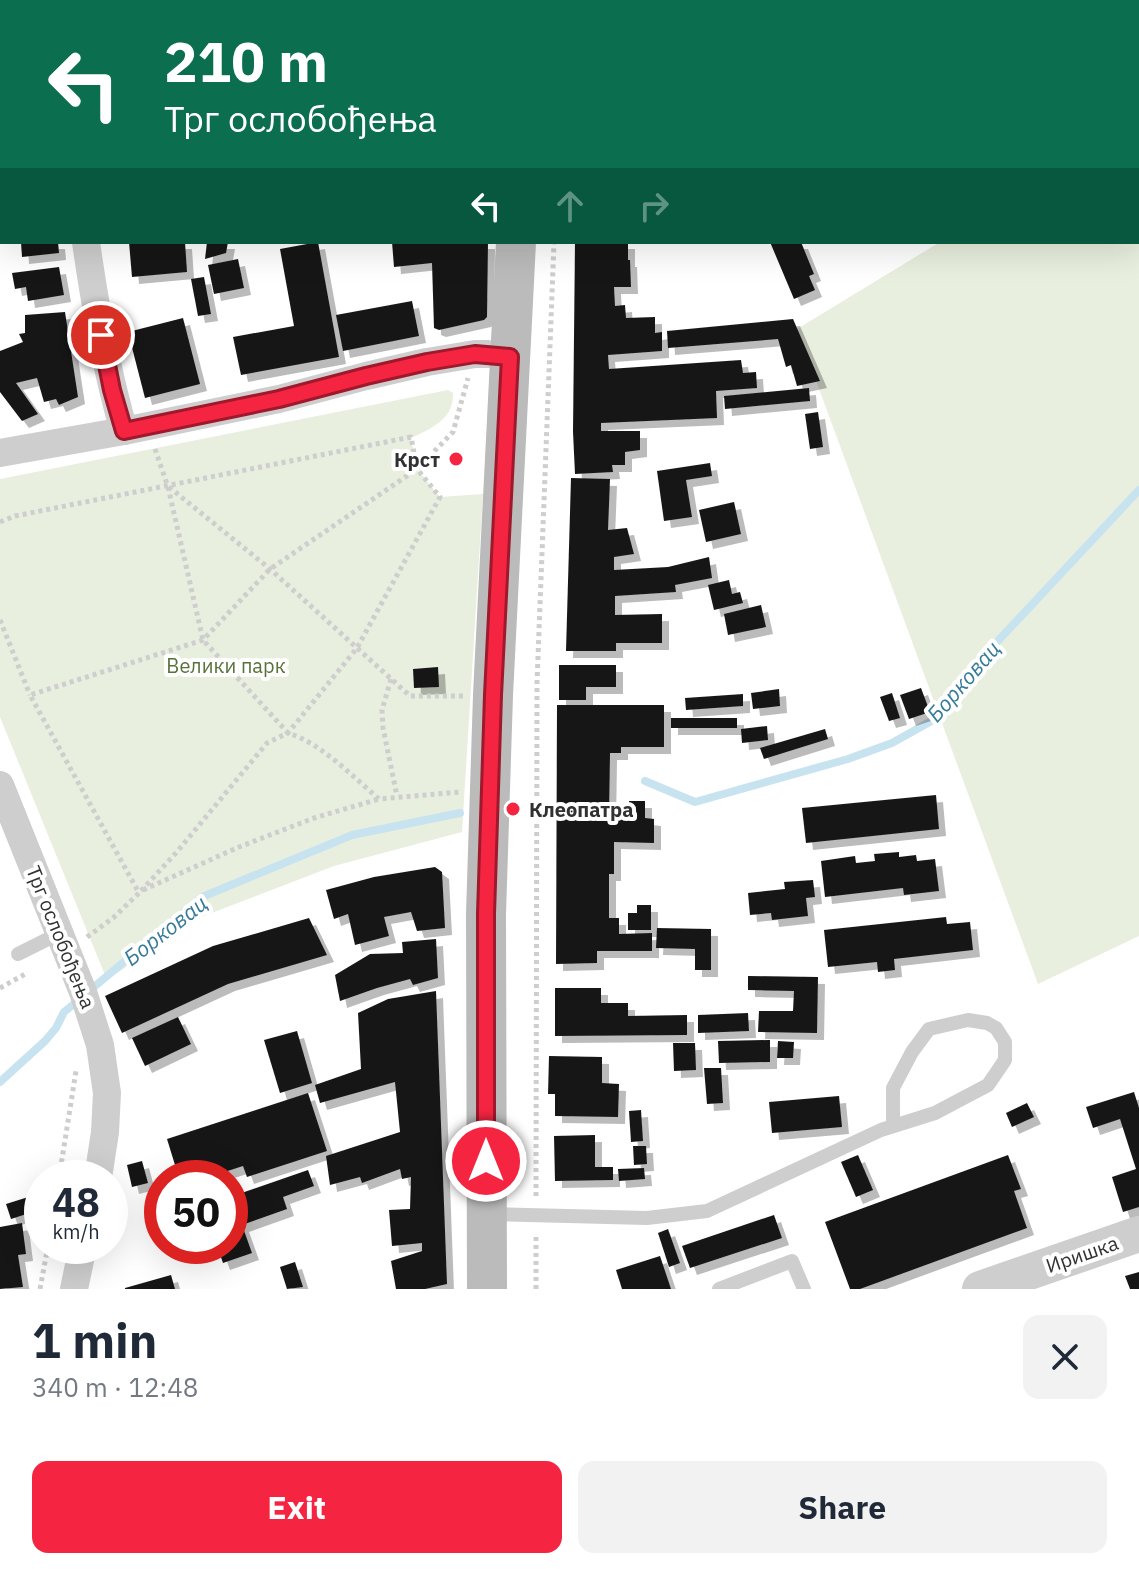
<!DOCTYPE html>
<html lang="en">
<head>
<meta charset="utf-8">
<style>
  body { margin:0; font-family:"IBM Plex Sans",sans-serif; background:#f2f2f3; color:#1f2937; height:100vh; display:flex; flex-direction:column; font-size:30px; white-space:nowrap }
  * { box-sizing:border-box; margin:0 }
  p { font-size:26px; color:#747a83 }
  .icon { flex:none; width:44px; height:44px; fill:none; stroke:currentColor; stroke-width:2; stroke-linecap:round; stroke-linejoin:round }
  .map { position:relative; height:1289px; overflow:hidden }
  .sheet { display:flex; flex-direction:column; background:#fff; flex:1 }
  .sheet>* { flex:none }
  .top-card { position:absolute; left:0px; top:0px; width:1140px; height:244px; box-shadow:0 8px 32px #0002; background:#0b6e4f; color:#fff; overflow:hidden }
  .speed { position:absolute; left:24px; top:1160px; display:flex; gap:16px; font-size:40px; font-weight:700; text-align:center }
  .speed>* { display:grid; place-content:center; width:104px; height:104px; border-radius:50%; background:#fff; box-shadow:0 8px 32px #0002; line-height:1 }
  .speed small { font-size:20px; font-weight:400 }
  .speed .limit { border:12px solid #d22; background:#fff; color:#111 }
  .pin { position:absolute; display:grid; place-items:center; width:68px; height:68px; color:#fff; margin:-34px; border:4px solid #fff; border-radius:50%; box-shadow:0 2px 8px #0007 }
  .me { position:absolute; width:88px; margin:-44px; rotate:0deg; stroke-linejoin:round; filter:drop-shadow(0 0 6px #0008) }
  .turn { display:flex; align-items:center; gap:28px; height:168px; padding:0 32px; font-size:36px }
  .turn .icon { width:104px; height:104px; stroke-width:2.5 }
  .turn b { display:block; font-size:56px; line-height:68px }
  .lanes { display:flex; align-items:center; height:76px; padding:0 32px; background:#0003; justify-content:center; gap:40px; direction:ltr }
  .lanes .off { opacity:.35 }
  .round { display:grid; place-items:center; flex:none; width:84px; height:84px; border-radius:16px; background:#f2f2f3 }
  .head { display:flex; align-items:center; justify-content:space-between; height:136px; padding:0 32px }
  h1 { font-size:48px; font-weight:700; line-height:60px }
  .primary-button { display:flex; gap:16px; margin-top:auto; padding:16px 32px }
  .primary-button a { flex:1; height:92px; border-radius:16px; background:#f52542; color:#fff; font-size:32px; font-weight:700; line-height:92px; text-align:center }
  .primary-button a+a { background:#f2f2f3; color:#1f2937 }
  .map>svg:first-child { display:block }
</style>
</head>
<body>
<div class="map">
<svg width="1139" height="1289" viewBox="0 0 1139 1289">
  <defs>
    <filter id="shadow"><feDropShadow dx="7" dy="7" stdDeviation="0" flood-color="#0004"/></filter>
  </defs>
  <rect width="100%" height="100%" fill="#fff"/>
  <g fill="#e8efde">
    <path d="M1029,0H1139V936L1038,984L797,329L940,242H1138V2H1030Z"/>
    <path d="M448,390L453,393C454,419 432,428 411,438L417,469L440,497L483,494L462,832L334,866L196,919L107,980L0,717V479Z"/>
  </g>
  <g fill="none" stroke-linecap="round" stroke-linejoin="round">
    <g stroke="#c8e3f0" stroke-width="8">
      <path d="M645,781L695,802L848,759L892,743L935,719L995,644L1139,490"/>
      <path d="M89,991L202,897L352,835L460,813"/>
      <path d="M0,1082L45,1041L56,1028L64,1012L79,1000"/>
    </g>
  </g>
  <g fill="#181818" filter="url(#shadow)">
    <path d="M21,242H58L59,253L22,257Z"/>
    <path d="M129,242H185L187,272L132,277Z"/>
    <path d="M207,242H228L226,253L205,259Z"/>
    <path d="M318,242L339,357L241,375L233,337L294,326L280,249Z"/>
    <path d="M392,242H488L487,317L484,320L439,330L434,328L432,263L394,267Z"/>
    <path d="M575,242H628V260H630L631,287H614L615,306L625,305L626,318L655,317V333L662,332V351L608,355L609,369L741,360L743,373L756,372L757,388L716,391L717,418L601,423V431H640V450L625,452V465H612L613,472L575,474L573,432Z"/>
    <path d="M770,242H801L814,274L809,276L815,290L794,299Z"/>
    <path d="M238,259L244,288L214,294L208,265Z"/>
    <path d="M59,267L64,295L28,301L26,287L15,289L12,273Z"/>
    <path d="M204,277L211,314L198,316L191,279Z"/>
    <path d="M412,301L419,336L343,351L336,315Z"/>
    <path d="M65,312L78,397L59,405L56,399L44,402L37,378L16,383L38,414L22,421L0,392V351L23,342L19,334L25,333V315Z"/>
    <path d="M183,318L200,384L145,398L128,332Z"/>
    <path d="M793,319L820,381L797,386L791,365L786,367L778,339L668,348L667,331Z"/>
    <path d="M809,388L810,401L725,409L724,396Z"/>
    <path d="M818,412L823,447L810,449L805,414Z"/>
    <path d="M710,463L712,476L686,480L692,517L664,521L657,471Z"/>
    <path d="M571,478L610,479L608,530L627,528L634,554L614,557V570L668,567L709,557L712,578L675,585L676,592L615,596V615L662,614V643H616V651H566Z"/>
    <path d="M734,502L741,534L706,542L699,510Z"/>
    <path d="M729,580L732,594L740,592L743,603L714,610L708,585Z"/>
    <path d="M761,605L766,627L728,635L724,614Z"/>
    <path d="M559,665H616V687H586V700H559Z"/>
    <path d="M438,667L439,687L414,688L413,669Z"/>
    <path d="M921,688L930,712L909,719L900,695Z"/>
    <path d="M779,689L780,706L753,709L751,693Z"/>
    <path d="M892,693L900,718L889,721L880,697Z"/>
    <path d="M743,694V706L686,710L685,698Z"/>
    <path d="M557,705H664V747H621V753H610L609,817H629V801H645V818L654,819V843L614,842V874H609V918H619V934L652,933V951H597V963L556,964Z"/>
    <rect x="671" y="718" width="66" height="10"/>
    <path d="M767,726L768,740L742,743L741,729Z"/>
    <path d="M825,729L828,739L764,759L760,748Z"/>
    <path d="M936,795L939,829L806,843L802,808Z"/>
    <path d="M899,852V857L916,855L917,861L935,859L939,891L904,895L903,888L825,897L821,861L855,856L856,863L875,861L874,854Z"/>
    <path d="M435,867L442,872L445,928L417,931L411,912L384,917L389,936L355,945L348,914L334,919L326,890L374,877Z"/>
    <path d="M813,880L815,897L806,898L808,916L772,920L771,913L750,915L748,893L785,889L784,882Z"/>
    <path d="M637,905H651V930H628V913H637Z"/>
    <path d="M946,917L947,924L970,922L973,950L894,959L895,970L878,972L877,962L828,967L824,930Z"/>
    <path d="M309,918L327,955L228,984L122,1033L105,996L213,946Z"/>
    <path d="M657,928L711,929V970H695V949L656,948Z"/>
    <path d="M436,939L438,978L413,985L410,979L377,988L340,1001L335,975L370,954L403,953L402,942Z"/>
    <path d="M748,976L818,977L817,1033L758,1032L759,1011H793L794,991L748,990Z"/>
    <path d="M555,988H601V1003H628V1016L687,1015V1035L555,1036Z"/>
    <path d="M436,991L447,1284L425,1289H396L391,1261L422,1251V1243L392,1246L389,1210L410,1209L411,1177L402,1179L400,1169L362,1183L360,1177L330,1185L326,1156L400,1132L395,1082L320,1103L315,1085L361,1069L358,1013L388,999Z"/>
    <path d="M748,1013L749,1031L698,1033V1015Z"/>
    <path d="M178,1017L191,1044L145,1066L132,1038Z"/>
    <path d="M297,1031L312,1083L280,1093L264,1040Z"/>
    <path d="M770,1040V1062L719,1063L718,1041Z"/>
    <path d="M778,1041L794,1042L793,1058H777Z"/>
    <path d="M673,1043H695L696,1070L674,1071Z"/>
    <path d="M549,1056L602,1057V1083L619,1084L618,1117L555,1116V1094H548Z"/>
    <path d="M704,1068H721L723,1103L707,1104Z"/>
    <path d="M1134,1092L1139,1108V1207L1123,1212L1112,1177L1136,1169L1120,1119L1093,1128L1086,1107Z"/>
    <path d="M308,1093L327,1151L247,1177L243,1166L206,1178H179L167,1139Z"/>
    <path d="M839,1096L842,1127L772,1133L769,1102Z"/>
    <path d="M1027,1103L1034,1117L1012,1127L1006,1113Z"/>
    <path d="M641,1110L643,1141L631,1142L629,1111Z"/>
    <path d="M595,1135V1167H613V1180L555,1181L554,1136Z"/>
    <path d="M633,1146H646L647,1164L634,1165Z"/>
    <path d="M858,1155L873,1190L856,1197L841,1162Z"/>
    <path d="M1008,1155L1021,1189L1014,1191L1027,1228L860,1289H850L825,1222Z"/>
    <path d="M142,1161L148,1183L132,1187L127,1165Z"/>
    <path d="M644,1168L645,1179L619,1181L618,1169Z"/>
    <path d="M308,1170L314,1186L283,1197L287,1209L242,1225L252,1253L223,1263L217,1246H230V1197Z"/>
    <path d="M41,1193L42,1209L11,1219L6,1204Z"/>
    <path d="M774,1215L782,1238L690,1268L682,1246Z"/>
    <path d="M22,1223L26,1254L18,1255L23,1287L0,1289V1227Z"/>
    <path d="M668,1229L680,1263L669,1267L658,1233Z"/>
    <path d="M660,1256L671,1289H622L616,1270Z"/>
    <path d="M295,1262L303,1287L287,1289L280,1267Z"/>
    <path d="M1139,1272V1289H1130L1125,1276Z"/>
    <path d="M171,1275L175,1289H125V1288Z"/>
  </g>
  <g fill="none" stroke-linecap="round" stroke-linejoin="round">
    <g stroke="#cecece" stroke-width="5" stroke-dasharray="4 4" stroke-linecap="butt">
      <path d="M565,2L566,0"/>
      <path d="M155,449L168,487L203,640L288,733C321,743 352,776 379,799L460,792"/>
      <path d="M169,487L270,569L410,696H465"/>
      <path d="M0,522L15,516L411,437L417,469L440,497L357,648L288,733L267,743L176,853L139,893"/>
      <path d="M0,620L30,695"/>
      <path d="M391,679L382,710L383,728L397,796"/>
      <path d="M143,890L239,847L314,818L379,799"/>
      <path d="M87,937L113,918L139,893L30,695L203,640L270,569L417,469L453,432L468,378"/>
      <path d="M0,988L27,973"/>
      <path d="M59,1178L76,1071"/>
      <path d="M536,1196L537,683L554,242"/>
      <path d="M40,1289L48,1246"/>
      <path d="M536,1289V1234"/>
    </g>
    <g stroke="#cecece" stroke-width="14">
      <path d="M18,954L60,933"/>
      <path d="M487,1214L647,1218L707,1211L881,1130L935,1113L988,1085L1005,1060V1042L996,1028L987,1023L968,1020L929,1029L912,1052L893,1088V1126"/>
      <path d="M719,1289L792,1261L804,1289"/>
    </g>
    <g stroke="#cecece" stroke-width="28">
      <path d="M75,0V2"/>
      <path d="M86,242C95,306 106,369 124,431"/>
      <path d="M0,453L124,431L279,399L366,376L427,362L475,354H488L510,357"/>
      <path d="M0,785L83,992L100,1045L107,1093L105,1132L98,1178"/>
      <path d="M74,1289L83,1246"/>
    </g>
    <path stroke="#cecece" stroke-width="36" d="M980,1289L1139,1234"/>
    <g stroke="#bbb" stroke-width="40">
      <path d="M528,2V0"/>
      <path d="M487,1289L486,914L493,695L516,242"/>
    </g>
  </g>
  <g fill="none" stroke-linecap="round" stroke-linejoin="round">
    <g stroke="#9f182b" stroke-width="20">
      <path id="route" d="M101,335L112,390L124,431L279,399L366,376L427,362L475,354L510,357L493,695L486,914V1161"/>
    </g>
    <use href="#route" stroke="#f52542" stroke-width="14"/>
  </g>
  <g fill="#f52542" stroke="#fff" stroke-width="3">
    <circle cx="456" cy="459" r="8"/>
    <circle cx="513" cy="809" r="8"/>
  </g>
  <g text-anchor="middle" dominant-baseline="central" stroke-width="8" stroke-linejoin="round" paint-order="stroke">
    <g font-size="20" font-weight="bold" fill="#313131" stroke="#fff" text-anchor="end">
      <text x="440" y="459">Крст</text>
      <text x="529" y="809" text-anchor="start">Клеопатра</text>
    </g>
    <g font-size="20" fill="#577139" stroke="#fff">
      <text x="226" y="665">Велики парк</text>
    </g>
    <g font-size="20" fill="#313131" stroke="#fff">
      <text transform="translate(61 937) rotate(68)">Трг ослобођења</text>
      <text transform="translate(1082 1254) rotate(-19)">Иришка</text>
    </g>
    <g font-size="22" font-style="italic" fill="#367b9b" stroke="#fff">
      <text transform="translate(963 681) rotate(-49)">Борковац</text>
      <text transform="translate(165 930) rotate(-38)">Борковац</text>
    </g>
  </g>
</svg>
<div class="speed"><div>48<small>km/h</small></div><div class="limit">50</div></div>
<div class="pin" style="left:101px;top:335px;background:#d93025"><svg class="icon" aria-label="arrive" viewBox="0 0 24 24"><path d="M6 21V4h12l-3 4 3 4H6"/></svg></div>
<svg class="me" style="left:486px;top:1161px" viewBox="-20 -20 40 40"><circle r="17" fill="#f52542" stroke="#fff" stroke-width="3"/><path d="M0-11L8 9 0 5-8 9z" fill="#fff"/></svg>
<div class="top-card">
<div class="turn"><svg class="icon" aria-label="left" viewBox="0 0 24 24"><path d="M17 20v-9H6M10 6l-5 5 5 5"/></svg><div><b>210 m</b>Трг ослобођења</div></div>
<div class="lanes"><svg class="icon" aria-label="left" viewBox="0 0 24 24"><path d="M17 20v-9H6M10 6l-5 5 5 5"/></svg><svg class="icon off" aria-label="ahead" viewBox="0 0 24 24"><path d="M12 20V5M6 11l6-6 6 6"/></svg><svg class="icon off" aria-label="right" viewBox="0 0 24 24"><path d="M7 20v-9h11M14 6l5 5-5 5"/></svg></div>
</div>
</div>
<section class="sheet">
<div class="head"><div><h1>1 min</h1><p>340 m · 12:48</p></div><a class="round"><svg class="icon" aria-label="close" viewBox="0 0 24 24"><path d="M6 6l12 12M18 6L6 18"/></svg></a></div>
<div class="primary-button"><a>Exit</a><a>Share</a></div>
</section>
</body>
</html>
